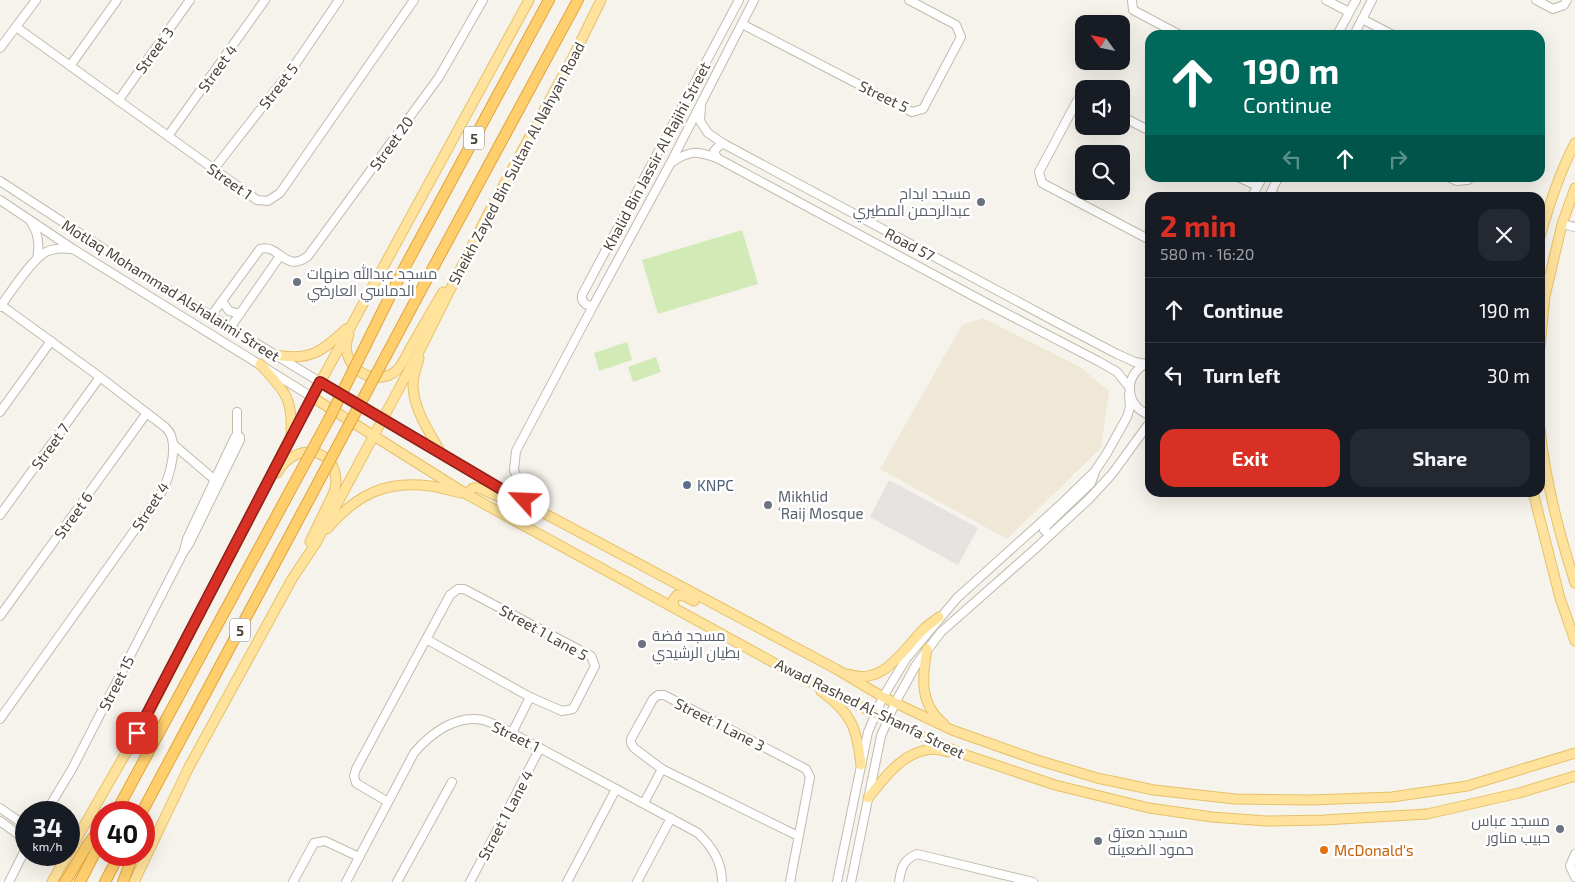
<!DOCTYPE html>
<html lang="en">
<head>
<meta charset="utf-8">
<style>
  body { margin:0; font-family:"Exo 2",Cairo,sans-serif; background:#242831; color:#f1f3f6; height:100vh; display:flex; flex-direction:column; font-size:19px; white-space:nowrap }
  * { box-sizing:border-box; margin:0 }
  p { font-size:16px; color:#9ea1a6 }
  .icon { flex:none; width:28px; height:28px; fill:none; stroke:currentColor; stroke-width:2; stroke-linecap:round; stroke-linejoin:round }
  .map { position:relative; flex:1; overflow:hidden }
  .drawer { position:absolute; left:1145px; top:192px; width:400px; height:305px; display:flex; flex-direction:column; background:#171b24; border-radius:15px; box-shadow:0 5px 20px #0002 }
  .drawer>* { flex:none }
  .guide { position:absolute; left:1145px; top:30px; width:400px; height:152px; border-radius:15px; box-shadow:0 5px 20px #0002; background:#00695c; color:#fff; overflow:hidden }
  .needle { width:32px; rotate:303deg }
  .fabs { position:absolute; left:1075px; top:15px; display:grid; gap:10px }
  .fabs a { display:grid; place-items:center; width:55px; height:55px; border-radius:10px; background:#171b24; box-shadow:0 5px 20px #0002; font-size:25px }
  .speed { position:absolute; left:15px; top:801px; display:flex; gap:10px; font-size:25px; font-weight:700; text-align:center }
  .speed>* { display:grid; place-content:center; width:65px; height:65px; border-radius:50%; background:#171b24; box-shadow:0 5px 20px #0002; line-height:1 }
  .speed small { font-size:12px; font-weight:400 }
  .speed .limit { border:8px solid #d22; background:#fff; color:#111 }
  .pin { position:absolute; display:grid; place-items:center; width:42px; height:42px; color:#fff; margin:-21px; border-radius:10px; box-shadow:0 2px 8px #0006 }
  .me { position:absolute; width:55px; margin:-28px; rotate:295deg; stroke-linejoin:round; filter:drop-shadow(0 0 4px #0008) }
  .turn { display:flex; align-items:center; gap:18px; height:105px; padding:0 15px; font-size:22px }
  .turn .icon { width:65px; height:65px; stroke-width:2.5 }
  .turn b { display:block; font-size:35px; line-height:42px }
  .lanes { display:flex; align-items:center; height:48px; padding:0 15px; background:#0003; justify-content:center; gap:25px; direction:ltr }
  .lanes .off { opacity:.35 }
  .round { display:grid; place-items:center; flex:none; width:52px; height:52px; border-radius:15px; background:#242831 }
  .head { display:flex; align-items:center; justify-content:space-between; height:85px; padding:0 15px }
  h1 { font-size:30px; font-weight:700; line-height:38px; color:#d93025 }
  .action { display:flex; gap:10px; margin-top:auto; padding:10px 15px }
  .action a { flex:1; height:58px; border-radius:15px; background:#d93025; color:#fff; font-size:20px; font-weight:700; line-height:58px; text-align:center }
  .action a+a { background:#242831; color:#f1f3f6 }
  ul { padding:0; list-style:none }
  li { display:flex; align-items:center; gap:15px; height:65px; padding:0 15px; border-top:1px solid #363941 }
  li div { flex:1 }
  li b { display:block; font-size:19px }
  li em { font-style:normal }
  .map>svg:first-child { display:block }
</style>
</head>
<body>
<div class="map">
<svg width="1575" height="882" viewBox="0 0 1575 882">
  <rect width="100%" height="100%" fill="#f6f3ec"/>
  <path fill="#efe8d6" d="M983,318L1080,367L1109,391L1101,448L1007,539L880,469L962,325Z"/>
  <g fill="#d2eab5">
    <path d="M742,230L758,284L658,314L642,260Z"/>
    <path d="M627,342L632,360L599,371L594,353Z"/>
    <path d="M656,357L661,372L633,382L628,367Z"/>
  </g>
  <path fill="#e5e3e0" d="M889,480L978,528L958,565L870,517Z"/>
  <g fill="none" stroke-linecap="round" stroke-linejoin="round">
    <g stroke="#c2bbae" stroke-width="10">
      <g id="minor">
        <path d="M739,0L582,295C581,302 586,306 593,306L670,164L754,0"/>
        <path d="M1132,0L1133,10L1180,35"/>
        <path d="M1326,0L1349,12"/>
        <path d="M1536,0L1553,9L1564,5L1567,0"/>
        <path d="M1362,19L1393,35"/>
        <path d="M742,24L912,112L923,109L961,37L956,25L909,0"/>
        <path d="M16,27L257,200L268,201L280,193L414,0"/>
        <path d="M1337,35L1356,0"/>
        <path d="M1354,35L1372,0"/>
        <path d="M0,48L36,0"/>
        <path d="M70,66L117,0"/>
        <path d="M1084,99L1077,101L1039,172L1042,183L1150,240"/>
        <path d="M118,101L190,0"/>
        <path d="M701,107L700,121L708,133L724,144L1056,322L1117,354L1135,362L1146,364"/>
        <path d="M1121,116L1150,131"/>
        <path d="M168,136L265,0"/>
        <path d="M717,158L714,151L720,145L724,144"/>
        <path d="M672,162C691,150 696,151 717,158L990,305L1098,361L1117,372L1129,387"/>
        <path d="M213,170L292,69L339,0"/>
        <path d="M1240,178L1257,186"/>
        <path d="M1450,178L1457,181L1468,180L1470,178"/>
        <path d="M0,181L147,277L320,382"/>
        <path d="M1271,193L1279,198"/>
        <path d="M1251,198L1262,178"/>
        <path d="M1268,198L1278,178"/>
        <path d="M0,200L73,249L312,397"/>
        <path d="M31,222C39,234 40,245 37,258"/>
        <path d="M1562,224L1575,227"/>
        <path d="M222,301L229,311L240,314"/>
        <path d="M0,307C10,293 31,261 44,253C53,248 61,248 71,249"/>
        <path d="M211,316L260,249C279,243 285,274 308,256L439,77L483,0"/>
        <path d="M230,328L280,256"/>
        <path d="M1148,363C1123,373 1124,407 1150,415"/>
        <path d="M0,412L51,341"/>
        <path d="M237,412V435"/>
        <path d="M237,435L240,437V440L189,544L184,551L187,539L235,437Z"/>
        <path d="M174,445L215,480"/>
        <path d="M523,502L524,495L514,470L516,451L593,306"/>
        <path d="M0,515L100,377"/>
        <path d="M1050,535L1044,530L1046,526L1091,483L1095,472"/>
        <path d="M0,616L146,414"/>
        <path d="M0,719L161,493C170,477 181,440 165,427L100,377L1,305"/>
        <path d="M512,733L530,697"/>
        <path d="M388,802L356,783L354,776L356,769L450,595L458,589H464L591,656L595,666L573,709L562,711L530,697L426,639"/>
        <path d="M644,803L662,769"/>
        <path d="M0,808L26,826"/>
        <path d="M46,812L72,769L184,551"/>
        <path d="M0,821L26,840"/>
        <path d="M1575,854L1570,866L1575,877"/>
        <path d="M9,882L26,848"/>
        <path d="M293,882L314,843L325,841L359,857"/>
        <path d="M346,882L414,753C430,734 456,714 483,720C493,723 503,728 512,733L698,833C712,847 722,861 722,882"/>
        <path d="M397,882L452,782"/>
        <path d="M470,882L540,748"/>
        <path d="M567,882L616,789"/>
        <path d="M637,882L671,818"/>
        <path d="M790,882L810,777L806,769L664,695H658L653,699L631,739V743L634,748L662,769L798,836"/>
        <path d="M837,882L868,732L883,697L906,659L957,598L1059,506L1095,471L1107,453L1127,417L1130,407L1129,394"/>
        <path d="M851,882L881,736L895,703L916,665L941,632L1035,549L1089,499L1112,474L1150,422"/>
        <path d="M899,882C901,868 903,860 917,854L1033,882"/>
      </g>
    </g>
    <g stroke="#e6c16a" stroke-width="11">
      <g id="major">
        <path d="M1540,237C1549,205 1559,173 1575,143"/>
        <path d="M349,335C336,364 374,391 397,370C403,364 407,354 411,347C422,328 432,310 443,292"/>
        <path d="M1540,347L1545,296L1562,224L1575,188"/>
        <path d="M275,355C311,361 321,352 346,329"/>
        <path d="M419,358C417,366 413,376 413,385C413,409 430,433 441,453"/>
        <path d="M260,364C283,390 293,396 291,433"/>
        <path d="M320,382L523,502L836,669L883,697L952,730L1037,760L1097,778L1154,790L1235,799L1311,800L1392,797L1467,786L1575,753"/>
        <path d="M312,397L468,495L800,677L919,735L963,754L1055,785L1149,808L1212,817L1266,821L1324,820L1427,814L1519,793L1575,776"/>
        <path d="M1540,428C1545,481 1559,533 1575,583"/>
        <path d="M277,473C299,435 346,453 334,492L310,542"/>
        <path d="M1533,492L1560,598L1575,641"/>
        <path d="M468,495C469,493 471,489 473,488C480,485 497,501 513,497"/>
        <path d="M327,529C356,495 385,480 430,486C440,487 451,491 461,493"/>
        <path d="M674,606L673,600L677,595L684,596L694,601"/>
        <path d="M927,649C922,677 919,704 944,724"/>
        <path d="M848,674C882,686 901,653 921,632C926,626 933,622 939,617"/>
        <path d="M821,691C852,713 857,729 861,765"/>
        <path d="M868,798C885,777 903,751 933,749C938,749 944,751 948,752"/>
        <path d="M69,852L146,718L291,436L529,0"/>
        <path d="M52,882L67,855"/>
        <path d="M134,882L189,767L292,579L316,543L422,346L489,212L574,55L601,0"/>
      </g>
    </g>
    <g stroke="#e0a43c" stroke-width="12">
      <g id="highway">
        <path d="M400,276L549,0"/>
        <path d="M420,292L578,0"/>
        <path d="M316,443L329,419"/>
        <path d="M65,882L88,844L101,828"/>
        <path d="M80,882L101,841"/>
        <path d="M105,882L119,855"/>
        <path d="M123,882L133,855"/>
      </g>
    </g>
    <use href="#minor" stroke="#fff" stroke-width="8"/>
    <use href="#major" stroke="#ffe39c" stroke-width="9"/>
    <use href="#highway" stroke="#ffcf6e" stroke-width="10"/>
    <g stroke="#e0a43c" stroke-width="12" stroke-linecap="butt">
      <g id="highway-bridge">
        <path d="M329,419L400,276"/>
        <path d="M116,812L316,443"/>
        <path d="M142,812L420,292"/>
      </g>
    </g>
    <use href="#highway-bridge" stroke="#ffcf6e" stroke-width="10"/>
  </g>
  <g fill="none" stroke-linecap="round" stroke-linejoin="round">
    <g stroke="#8d1f18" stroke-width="12">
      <path id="route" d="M137,733L320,382L523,502L524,500"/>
    </g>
    <use href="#route" stroke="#d93025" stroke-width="9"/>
  </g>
  <g fill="#6b7280" stroke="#fff" stroke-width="2">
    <circle cx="981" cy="202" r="5"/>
    <circle cx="297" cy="282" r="5"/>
    <circle cx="768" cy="505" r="5"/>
    <circle cx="642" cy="644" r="5"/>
    <circle cx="1560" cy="829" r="5"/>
    <circle cx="1098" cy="841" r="5"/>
  </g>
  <circle fill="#5c6f8a" stroke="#fff" stroke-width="2" cx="687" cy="485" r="5"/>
  <circle fill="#e8710a" stroke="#fff" stroke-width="2" cx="1324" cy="850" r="5"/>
  <g text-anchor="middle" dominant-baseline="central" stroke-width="5" stroke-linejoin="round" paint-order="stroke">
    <g fill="#fff" stroke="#817c74" stroke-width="1">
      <rect x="464" y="126.5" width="20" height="23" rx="4"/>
      <rect x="230" y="618.5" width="20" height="23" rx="4"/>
    </g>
    <g font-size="14" font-weight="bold" fill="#4b4439">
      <text x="474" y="138">5</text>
      <text x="240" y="630">5</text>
    </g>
    <g font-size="15" fill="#4b4439" stroke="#fff">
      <text transform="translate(154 50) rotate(-54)">Street 3</text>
      <text transform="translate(217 68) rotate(-54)">Street 4</text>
      <text transform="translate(278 86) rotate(-52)">Street 5</text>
      <text transform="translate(884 96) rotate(26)">Street 5</text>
      <text transform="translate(391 143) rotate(-54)">Street 20</text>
      <text transform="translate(656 156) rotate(-62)">Khalid Bin Jassir Al Rajihi Street</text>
      <text transform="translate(516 163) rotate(-62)">Sheikh Zayed Bin Sultan Al Nahyan Road</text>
      <text transform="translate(230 181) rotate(35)">Street 1</text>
      <text transform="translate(910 244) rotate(28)">Road 57</text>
      <text transform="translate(171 290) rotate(32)">Motlaq Mohammad Alshalaimi Street</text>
      <text transform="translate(50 446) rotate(-54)">Street 7</text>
      <text transform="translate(150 506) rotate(-57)">Street 4</text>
      <text transform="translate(73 515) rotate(-54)">Street 6</text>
      <text transform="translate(544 632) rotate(29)">Street 1 Lane 5</text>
      <text transform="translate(116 683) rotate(-63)">Street 15</text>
      <text transform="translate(870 708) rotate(26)">Awad Rashed Al-Shanfa Street</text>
      <text transform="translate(720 724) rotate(27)">Street 1 Lane 3</text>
      <text transform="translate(516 736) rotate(26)">Street 1</text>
      <text transform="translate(505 815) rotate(-62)">Street 1 Lane 4</text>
    </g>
    <g font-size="15" fill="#5b616d" stroke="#fff" text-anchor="start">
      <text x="971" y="193" text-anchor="end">مسجد ابداح<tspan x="971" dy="17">عبدالرحمن المطيري</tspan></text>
      <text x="307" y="273">مسجد عبدالله صنهات<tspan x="307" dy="17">الدماسي العارضي</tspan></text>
      <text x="778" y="496">Mikhlid<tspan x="778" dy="17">ʿRaij Mosque</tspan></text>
      <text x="652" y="635">مسجد فضة<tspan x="652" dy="17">بطيان الرشيدي</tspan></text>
      <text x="1550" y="820" text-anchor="end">مسجد عباس<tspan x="1550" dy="17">حبيب مناور</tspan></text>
      <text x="1108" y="832">مسجد معتق<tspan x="1108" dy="17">حمود الضعينه</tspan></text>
    </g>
    <g font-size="15" fill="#4e5e75" stroke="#fff" text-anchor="start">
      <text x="697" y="485">KNPC</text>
    </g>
    <g font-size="15" fill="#c56008" stroke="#fff" text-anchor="start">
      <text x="1334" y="850">McDonald's</text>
    </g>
  </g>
</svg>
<div class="fabs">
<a><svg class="needle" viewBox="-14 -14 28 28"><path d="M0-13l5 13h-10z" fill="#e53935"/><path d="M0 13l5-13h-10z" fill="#9ea1a6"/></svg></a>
<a><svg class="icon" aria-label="sound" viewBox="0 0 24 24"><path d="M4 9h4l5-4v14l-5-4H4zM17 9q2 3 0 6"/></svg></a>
<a><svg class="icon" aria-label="search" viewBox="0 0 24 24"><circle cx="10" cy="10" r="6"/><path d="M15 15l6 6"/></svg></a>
</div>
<div class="speed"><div>34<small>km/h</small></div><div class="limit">40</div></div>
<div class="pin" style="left:137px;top:733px;background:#d93025"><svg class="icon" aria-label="arrive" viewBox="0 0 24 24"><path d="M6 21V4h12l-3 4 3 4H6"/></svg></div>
<svg class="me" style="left:524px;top:500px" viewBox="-20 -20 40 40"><circle r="19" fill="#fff"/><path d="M0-13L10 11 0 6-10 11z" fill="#d93025"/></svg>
<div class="guide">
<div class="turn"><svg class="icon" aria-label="ahead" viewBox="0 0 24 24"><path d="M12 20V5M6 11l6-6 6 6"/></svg><div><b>190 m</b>Continue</div></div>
<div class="lanes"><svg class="icon off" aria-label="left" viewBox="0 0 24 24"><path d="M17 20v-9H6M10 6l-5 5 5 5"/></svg><svg class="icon" aria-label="ahead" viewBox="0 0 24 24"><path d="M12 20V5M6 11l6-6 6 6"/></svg><svg class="icon off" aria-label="right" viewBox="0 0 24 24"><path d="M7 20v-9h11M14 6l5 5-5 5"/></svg></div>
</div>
<section class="drawer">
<div class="head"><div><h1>2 min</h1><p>580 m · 16:20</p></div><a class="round"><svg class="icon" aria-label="close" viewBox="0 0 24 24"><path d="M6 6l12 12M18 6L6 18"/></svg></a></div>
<ul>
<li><svg class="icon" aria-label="ahead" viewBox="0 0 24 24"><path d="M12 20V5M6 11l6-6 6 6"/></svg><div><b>Continue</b></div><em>190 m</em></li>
<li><svg class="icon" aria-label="left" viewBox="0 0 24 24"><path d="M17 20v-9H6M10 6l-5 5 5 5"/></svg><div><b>Turn left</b></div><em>30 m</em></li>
</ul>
<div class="action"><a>Exit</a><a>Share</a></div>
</section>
</div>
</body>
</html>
